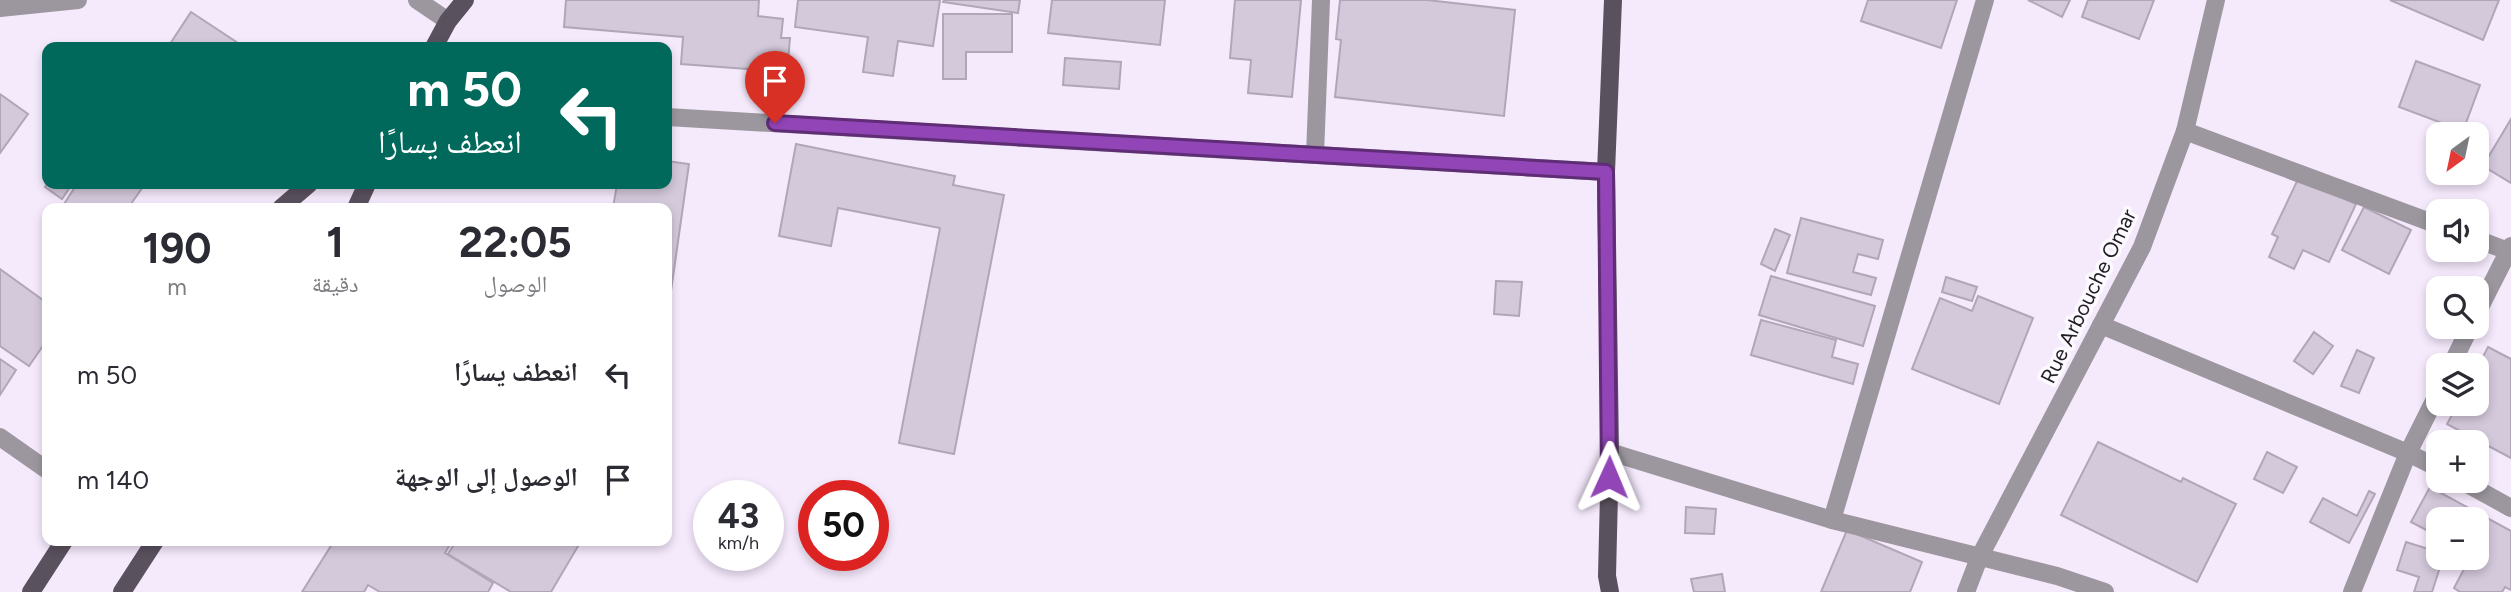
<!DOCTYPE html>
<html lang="ar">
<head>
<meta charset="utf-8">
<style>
  body { margin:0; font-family:Figtree,"Noto Naskh Arabic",sans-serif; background:#f2f2f3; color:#2b2b33; direction:rtl; height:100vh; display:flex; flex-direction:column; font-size:26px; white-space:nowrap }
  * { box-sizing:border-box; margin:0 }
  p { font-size:23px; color:#7c7c81 }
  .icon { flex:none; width:38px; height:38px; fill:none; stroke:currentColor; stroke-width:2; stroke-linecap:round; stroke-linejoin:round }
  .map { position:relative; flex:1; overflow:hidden; direction:ltr }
  .panel { position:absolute; left:42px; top:203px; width:630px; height:343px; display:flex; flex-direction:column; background:#fff; border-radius:14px; box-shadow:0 4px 10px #0003; direction:rtl }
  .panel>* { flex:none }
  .top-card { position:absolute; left:42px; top:42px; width:630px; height:147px; border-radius:14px; box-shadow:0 4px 10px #0003; direction:rtl; background:#00695c; color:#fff; overflow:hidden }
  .needle { width:46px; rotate:213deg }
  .tools { position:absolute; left:2426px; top:122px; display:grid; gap:14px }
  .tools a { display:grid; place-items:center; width:63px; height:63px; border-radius:14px; background:#fff; box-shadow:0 4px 10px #0003; font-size:35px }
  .speed { position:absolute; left:693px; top:480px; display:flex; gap:14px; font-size:35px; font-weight:700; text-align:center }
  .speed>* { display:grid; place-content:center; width:91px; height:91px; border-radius:50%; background:#fff; box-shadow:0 4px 10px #0003; line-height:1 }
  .speed small { font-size:18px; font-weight:400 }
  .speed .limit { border:10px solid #d22; background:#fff; color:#111 }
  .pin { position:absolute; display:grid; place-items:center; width:60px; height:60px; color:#fff; margin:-72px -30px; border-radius:50% 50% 50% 0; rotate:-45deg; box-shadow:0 0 7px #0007 }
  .pin .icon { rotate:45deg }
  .me { position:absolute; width:77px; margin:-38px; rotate:1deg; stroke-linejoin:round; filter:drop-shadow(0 0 5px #0008) }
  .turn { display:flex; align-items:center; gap:24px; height:147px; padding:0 35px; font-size:32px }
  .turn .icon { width:91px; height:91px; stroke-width:2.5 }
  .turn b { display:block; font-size:49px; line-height:60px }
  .eta { display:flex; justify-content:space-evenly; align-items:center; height:119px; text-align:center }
  .eta b { font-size:42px; font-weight:700; line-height:49px }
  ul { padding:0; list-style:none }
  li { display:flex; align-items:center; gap:21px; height:105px; padding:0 35px }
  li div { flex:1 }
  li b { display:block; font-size:26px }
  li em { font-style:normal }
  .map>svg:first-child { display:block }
</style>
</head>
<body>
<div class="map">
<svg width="2511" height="592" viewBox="0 0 2511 592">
  <rect width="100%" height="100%" fill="#f5e9fc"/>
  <g fill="#d4c9db" stroke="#b1a6b7" stroke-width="2">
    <path d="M566,0H759L758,16L783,19L781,38H790L787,72L681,64L683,37L564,27Z"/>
    <path d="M798,0H940L933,46L898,41L893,76L863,72L868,37L795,27Z"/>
    <path d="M944,0H1020L1018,13L943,2Z"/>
    <path d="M1052,0H1165L1160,45L1048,33Z"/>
    <path d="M1235,0H1301L1292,97L1248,93L1251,60L1230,58Z"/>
    <path d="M1340,0H1427L1515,10L1504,116L1335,97L1341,40L1336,39Z"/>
    <path d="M1868,0H1957L1941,48L1861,21Z"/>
    <path d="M2028,0H2070L2062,17Z"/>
    <path d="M2088,0H2154L2139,39L2082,17Z"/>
    <path d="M2390,0H2499L2483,40Z"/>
    <path d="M191,12L238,43L235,47H168Z"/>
    <path d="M943,14H1012V52H966V79H943Z"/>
    <path d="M1065,58L1121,62L1119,89L1063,85Z"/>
    <path d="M2416,61L2480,85L2463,131L2399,107Z"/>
    <path d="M0,94L28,114L0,153Z"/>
    <path d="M2511,119V183L2483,166Z"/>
    <path d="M796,144L955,176L953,185L1004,195L954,454L899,443L940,228L838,208L831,246L779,236Z"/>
    <path d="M667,161L689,164L669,305H667V208H613L617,184H667Z"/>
    <path d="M2299,177L2356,204L2329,262L2303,250L2294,269L2269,257L2278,237L2272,234Z"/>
    <path d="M47,184H72L62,199L45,187Z"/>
    <path d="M77,184H145L128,208H64L62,207Z"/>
    <path d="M2364,207L2411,230L2389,274L2342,250Z"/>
    <path d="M1801,218L1883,240L1878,259L1858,254L1853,272L1876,278L1871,295L1787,273Z"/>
    <path d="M1775,229L1790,235L1775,271L1761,264Z"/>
    <path d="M0,269L47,303V340L29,366L0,346Z"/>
    <path d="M1771,276L1875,306L1863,346L1759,315Z"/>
    <path d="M1946,277L1977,287L1972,301L1942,292Z"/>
    <path d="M1496,281L1522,282L1519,316L1494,314Z"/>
    <path d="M1978,296L2033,318L1999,404L1912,369L1940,298L1972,311Z"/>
    <path d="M1761,320L1836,340L1832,357L1858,364L1853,384L1751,355Z"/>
    <path d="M2314,332L2333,346L2313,374L2294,361Z"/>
    <path d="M2488,347L2511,359V458L2447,424L2458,404H2476V370Z"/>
    <path d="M2357,350L2374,358L2359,393L2341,386Z"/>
    <path d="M0,359L16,370L0,395Z"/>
    <path d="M2098,442L2181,482L2183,478L2236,504L2197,582L2061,515Z"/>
    <path d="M2267,452L2297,467L2283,493L2254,479Z"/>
    <path d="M2430,487L2511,531V590L2505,587L2502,592H2460L2454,588L2470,558H2476V520H2438V536L2411,522Z"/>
    <path d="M2369,491L2375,494L2349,543L2310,522L2323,498L2357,516Z"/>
    <path d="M1686,507L1716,509L1714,534L1685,533Z"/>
    <path d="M1847,530L1922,562L1910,592H1821Z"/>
    <path d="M334,541H452L445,553L493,583L488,592H380L368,585L364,592H302Z"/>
    <path d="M456,541H581L551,592H511L448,554Z"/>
    <path d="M2406,542L2438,552V558H2443L2432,592H2414L2419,577L2397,570Z"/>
    <path d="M1722,574L1725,592H1694L1691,579Z"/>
  </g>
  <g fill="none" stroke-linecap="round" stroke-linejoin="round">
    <g stroke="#9c979f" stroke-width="18">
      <path d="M417,0L448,21"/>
      <path d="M0,8L78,0"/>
      <path d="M667,117L1606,172"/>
      <path d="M2185,131L2438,225"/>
      <path d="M1315,155L1321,0"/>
      <path d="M2476,239L2511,252"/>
      <path d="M2476,315L2511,246"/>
      <path d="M2101,325L2408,453L2438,468"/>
      <path d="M2451,366L2470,327"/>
      <path d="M0,437L47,470"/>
      <path d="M1610,452L1832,520L1985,0"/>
      <path d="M2462,481L2511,508"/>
      <path d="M1832,520L2057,576L2105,592"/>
      <path d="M1966,592L1979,558L2142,247L2185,131L2216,0"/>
      <path d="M2352,592L2408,453L2438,393"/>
    </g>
    <g stroke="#5a515e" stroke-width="18">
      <path d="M434,47L448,21L465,0"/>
      <path d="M281,208L309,184"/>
      <path d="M356,208L367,184"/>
      <path d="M31,592L64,541"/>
      <path d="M122,592L155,541"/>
      <path d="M1610,592L1607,576L1610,452L1606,172L1613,0"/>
    </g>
  </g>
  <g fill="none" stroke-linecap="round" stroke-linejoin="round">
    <g stroke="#5f2d76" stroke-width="18">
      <path id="route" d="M775,123L1606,172L1609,477"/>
    </g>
    <use href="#route" stroke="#9245b6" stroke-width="12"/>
  </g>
  <g text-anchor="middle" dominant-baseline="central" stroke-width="7" stroke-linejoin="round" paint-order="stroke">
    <g font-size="21" fill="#221d24" stroke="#fcfafe">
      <text transform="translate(2088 296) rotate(-64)">Rue Arbouche Omar</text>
    </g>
  </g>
</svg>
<div class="tools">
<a><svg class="needle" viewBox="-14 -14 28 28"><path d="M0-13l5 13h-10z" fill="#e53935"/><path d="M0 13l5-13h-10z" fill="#7c7c81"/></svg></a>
<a><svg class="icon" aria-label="sound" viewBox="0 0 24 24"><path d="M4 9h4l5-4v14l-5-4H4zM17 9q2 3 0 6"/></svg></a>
<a><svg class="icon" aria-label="search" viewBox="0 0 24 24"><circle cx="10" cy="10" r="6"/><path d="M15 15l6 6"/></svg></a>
<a><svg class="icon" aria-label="layers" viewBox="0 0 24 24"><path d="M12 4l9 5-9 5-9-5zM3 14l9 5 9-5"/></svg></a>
<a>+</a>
<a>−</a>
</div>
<div class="speed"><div>43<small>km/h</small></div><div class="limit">50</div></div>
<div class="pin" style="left:775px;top:123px;background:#d93025"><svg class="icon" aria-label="arrive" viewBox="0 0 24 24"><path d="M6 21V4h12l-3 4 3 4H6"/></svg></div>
<svg class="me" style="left:1609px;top:477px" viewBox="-20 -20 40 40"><path d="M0-17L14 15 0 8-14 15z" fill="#9245b6" stroke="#fff" stroke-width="4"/></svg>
<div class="top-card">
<div class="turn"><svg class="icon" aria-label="left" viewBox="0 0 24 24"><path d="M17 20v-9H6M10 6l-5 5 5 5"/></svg><div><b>50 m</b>انعطف يسارًا</div></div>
</div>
<section class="panel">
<div class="eta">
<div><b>22:05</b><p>الوصول</p></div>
<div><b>1</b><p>دقيقة</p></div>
<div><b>190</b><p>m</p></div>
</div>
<ul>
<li><svg class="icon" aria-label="left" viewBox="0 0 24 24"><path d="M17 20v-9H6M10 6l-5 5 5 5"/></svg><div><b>انعطف يسارًا</b></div><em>50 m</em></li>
<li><svg class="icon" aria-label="arrive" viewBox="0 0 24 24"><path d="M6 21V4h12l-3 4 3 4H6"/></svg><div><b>الوصول إلى الوجهة</b></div><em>140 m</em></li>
</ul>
</section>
</div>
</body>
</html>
